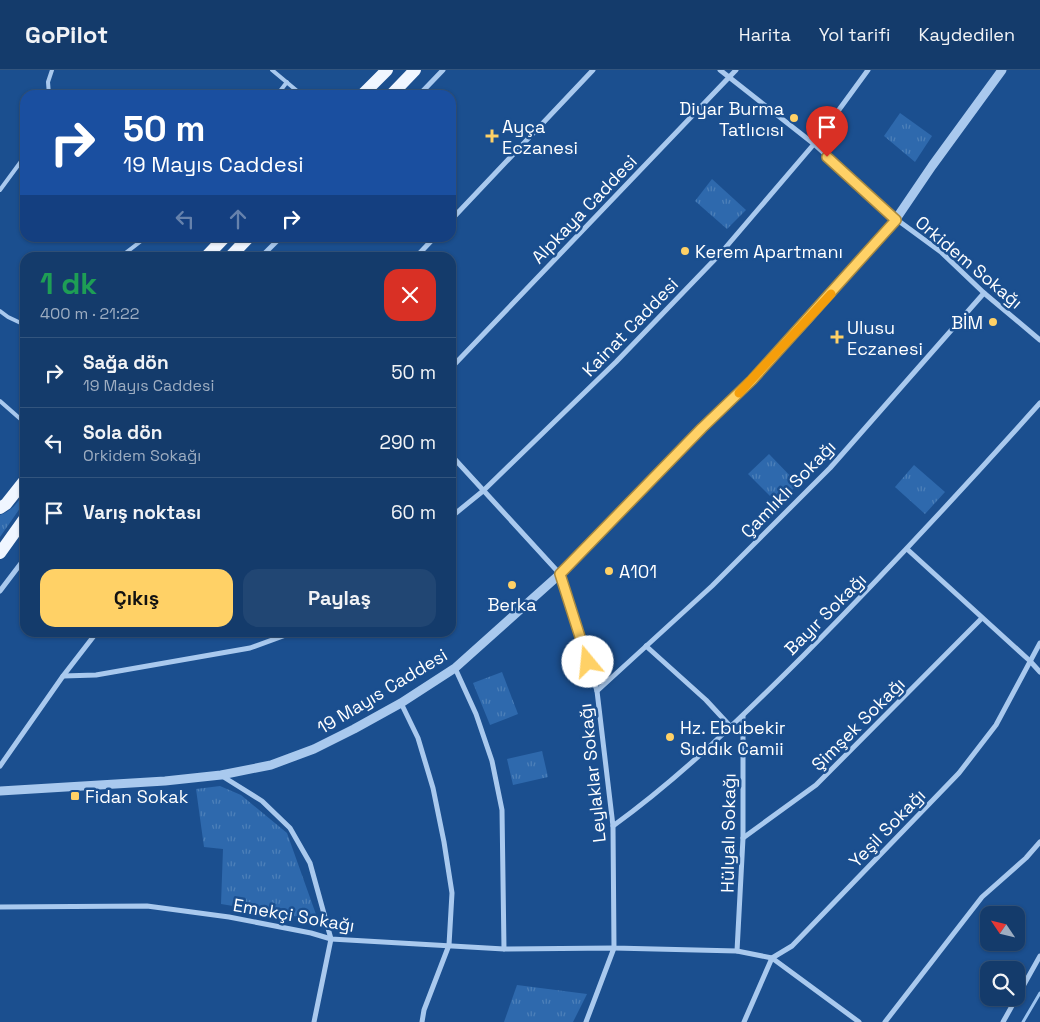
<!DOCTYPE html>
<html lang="tr">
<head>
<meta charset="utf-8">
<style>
  body { margin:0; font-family:"Space Grotesk",sans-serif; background:#214673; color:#f1f3f6; height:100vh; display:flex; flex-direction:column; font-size:19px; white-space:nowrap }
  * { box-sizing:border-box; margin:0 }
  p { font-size:16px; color:#9dadc1 }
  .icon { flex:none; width:28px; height:28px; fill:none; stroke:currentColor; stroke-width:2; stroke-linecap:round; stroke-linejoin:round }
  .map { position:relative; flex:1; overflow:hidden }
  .details { position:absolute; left:20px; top:182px; width:436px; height:385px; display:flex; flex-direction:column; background:#143b6b; border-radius:15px; box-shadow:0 1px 4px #0004,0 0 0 1px #33557e }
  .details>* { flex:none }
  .banner { position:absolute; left:20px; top:20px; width:436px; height:152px; border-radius:15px; box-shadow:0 1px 4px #0004,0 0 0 1px #33557e; background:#1a4fa0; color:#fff; overflow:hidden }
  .needle { width:32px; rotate:305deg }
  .tools { position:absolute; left:980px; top:836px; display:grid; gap:10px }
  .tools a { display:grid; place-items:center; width:45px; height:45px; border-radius:10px; background:#143b6b; box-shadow:0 1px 4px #0004,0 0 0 1px #33557e; font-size:25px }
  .pin { position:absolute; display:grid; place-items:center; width:42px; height:42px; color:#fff; margin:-51px -21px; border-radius:50% 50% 50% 0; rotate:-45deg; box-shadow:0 0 5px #0007 }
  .pin .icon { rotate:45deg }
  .me { position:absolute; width:55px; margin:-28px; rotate:343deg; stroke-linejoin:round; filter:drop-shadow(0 0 4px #0008) }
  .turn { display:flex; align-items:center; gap:18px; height:105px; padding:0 20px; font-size:22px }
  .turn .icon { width:65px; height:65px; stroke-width:2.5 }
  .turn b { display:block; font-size:35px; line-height:42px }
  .lanes { display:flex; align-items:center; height:48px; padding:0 20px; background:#0003; justify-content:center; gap:25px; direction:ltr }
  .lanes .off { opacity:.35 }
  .round { display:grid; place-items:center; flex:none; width:52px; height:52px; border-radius:15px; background:#214673 }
  .overview { display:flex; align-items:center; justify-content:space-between; height:85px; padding:0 20px }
  h1 { font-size:30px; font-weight:700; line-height:38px; color:#1e9e55 }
  .primary-button { display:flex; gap:10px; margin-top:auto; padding:10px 20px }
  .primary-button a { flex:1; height:58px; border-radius:15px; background:#ffd166; color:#111; font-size:20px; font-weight:700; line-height:58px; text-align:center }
  .primary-button a+a { background:#214673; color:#f1f3f6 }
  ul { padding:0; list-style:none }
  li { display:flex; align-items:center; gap:15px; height:70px; padding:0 20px; border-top:1px solid #33557e }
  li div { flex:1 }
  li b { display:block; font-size:19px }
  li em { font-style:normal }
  header { display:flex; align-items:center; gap:30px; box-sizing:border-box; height:70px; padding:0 25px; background:#143b6b; border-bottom:1px solid #33557e }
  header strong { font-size:24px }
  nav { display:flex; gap:28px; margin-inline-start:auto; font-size:18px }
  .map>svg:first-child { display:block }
</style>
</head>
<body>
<header>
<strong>GoPilot</strong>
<nav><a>Harita</a><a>Yol tarifi</a><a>Kaydedilen</a></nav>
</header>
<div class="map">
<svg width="1040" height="952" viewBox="0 0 1040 952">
  <defs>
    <pattern id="grass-tufts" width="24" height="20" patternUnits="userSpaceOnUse" patternTransform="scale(1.25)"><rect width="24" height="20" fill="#2e69ad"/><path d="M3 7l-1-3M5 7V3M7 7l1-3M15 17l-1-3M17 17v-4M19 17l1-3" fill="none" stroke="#4d80b9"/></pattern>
  </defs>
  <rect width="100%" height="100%" fill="#1b4f8f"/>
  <g fill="url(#grass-tufts)">
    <path d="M900,43L932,66L915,92L884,66Z"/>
    <path d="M712,109L746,140L727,159L695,131Z"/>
    <path d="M769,384L798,414L778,434L748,404Z"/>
    <path d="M914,395L945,422L925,444L895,417Z"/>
    <path d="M25,422V431L0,467V445C12,441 18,432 25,422Z"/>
    <path d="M502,602L518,644L490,655L473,613Z"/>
    <path d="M542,681L548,707L513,715L507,689Z"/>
    <path d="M220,716L241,725L287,763L318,850L221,834L223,779L204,777L196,719Z"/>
    <path d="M517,915L587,924L573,952H504Z"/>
  </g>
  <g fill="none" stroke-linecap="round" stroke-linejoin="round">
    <path stroke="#9cc4f0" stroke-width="3" d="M1023,952L1040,923"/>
    <g stroke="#a9c9ee" stroke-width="4">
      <path d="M272,0L302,25"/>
      <path d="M49,25L48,12L52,0"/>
      <path d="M277,25L287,12"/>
      <path d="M0,120L25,86"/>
      <path d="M119,188L145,168"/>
      <path d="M0,241L8,247L25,255"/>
      <path d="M0,331L25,353"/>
    </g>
    <g stroke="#a9c9ee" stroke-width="5">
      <path d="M720,0L814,74L896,149L941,182L984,223L1040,270"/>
      <path d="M419,25L443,0"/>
      <path d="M451,150L593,0"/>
      <path d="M260,188L280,168"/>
      <path d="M415,188L434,168"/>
      <path d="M451,298L736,0"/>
      <path d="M451,385L560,504L579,562L597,621L613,756L614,878L737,881L772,888L859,952"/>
      <path d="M451,447L483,421L616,292L720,184L814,74L868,0"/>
      <path d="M907,479L1030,591L1040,602"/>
      <path d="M0,521L25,488"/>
      <path d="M646,576L706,630L731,657"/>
      <path d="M455,598L476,644L492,691L502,740L504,879"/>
      <path d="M63,606L96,605L250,578L294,562"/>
      <path d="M597,621L712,516L830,398L984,223"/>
      <path d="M401,633L418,668L433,718L444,772L452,823L449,875L424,940L422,952"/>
      <path d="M0,696L63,606L97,562"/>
      <path d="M222,706L262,731L290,758L310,793L331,869L314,952"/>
      <path d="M613,756C682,706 744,645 804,585C885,503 963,419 1040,333"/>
      <path d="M743,768L816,715L982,548"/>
      <path d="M0,837L147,836L229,847L311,863L331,869L504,879L614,878L586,952"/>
      <path d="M737,881L743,768V646"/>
      <path d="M744,952L772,888L792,876L959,703L996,655L1040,573"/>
      <path d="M885,952L982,827L1026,788L1040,772"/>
      <path d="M1003,952L1040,886"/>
    </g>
    <path stroke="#a9c9ee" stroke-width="9" d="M0,721L165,711L221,705L271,695L314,679L354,659L401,633L455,598L560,504L702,358L751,311L805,253L896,149L932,96L1002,0"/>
    <g stroke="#f0f6ff" stroke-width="12">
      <path d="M362,25L387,0"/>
      <path d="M391,25L415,0"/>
      <path d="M205,188L224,168"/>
      <path d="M229,188L248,168"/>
      <path d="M0,438L6,434L25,410"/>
      <path d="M0,483L25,448"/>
    </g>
  </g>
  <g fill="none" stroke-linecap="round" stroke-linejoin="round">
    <g stroke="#a68842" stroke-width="12">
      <path id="route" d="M588,592L560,504L702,358L752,310L896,150L827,87"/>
    </g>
    <use href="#route" stroke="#ffd166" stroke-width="9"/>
    <path stroke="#f59e0b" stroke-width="9" d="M739,323L831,224"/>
  </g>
  <g fill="#ffd166" stroke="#1b4f8f" stroke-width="2">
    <circle cx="794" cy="48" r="5"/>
    <path d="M489.5 58.5h5v5h5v5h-5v5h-5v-5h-5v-5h5z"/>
    <circle cx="685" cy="181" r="5"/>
    <circle cx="993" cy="252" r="5"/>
    <path d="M834.5 259.5h5v5h5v5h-5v5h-5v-5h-5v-5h5z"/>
    <circle cx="609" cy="501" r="5"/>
    <circle cx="512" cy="515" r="5"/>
    <circle cx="670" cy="667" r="5"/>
    <rect x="70" y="721" width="10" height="10" rx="2.5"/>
  </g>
  <g text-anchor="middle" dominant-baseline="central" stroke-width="5" stroke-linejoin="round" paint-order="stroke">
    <g font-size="18" fill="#fff" stroke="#1b4f8f" text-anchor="start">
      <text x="784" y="38" text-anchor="end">Diyar Burma<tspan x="784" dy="21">Tatlıcısı</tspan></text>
      <text x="502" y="56">Ayça<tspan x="502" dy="21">Eczanesi</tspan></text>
      <text x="695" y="181">Kerem Apartmanı</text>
      <text x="983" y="252" text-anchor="end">BİM</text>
      <text x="847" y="257">Ulusu<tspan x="847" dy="21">Eczanesi</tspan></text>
      <text x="619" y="501">A101</text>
      <text x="512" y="534" text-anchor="middle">Berka</text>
      <text x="680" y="657">Hz. Ebubekir<tspan x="680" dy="21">Sıddık Camii</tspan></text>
      <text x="85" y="726">Fidan Sokak</text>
    </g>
    <g font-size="18" fill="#fff" stroke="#1b4f8f">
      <text transform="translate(584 139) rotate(-46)">Alpkaya Caddesi</text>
      <text transform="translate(969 192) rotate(40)">Orkidem Sokağı</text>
      <text transform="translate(630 257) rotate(-46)">Kainat Caddesi</text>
      <text transform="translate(788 419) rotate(-46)">Çamlıklı Sokağı</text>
      <text transform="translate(825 544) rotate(-45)">Bayır Sokağı</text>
      <text transform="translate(382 621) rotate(-31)">19 Mayıs Caddesi</text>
      <text transform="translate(858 654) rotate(-45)">Şimşek Sokağı</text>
      <text transform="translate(592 703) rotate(-96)">Leylaklar Sokağı</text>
      <text transform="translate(887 758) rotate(-46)">Yeşil Sokağı</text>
      <text transform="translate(728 763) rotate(-89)">Hülyalı Sokağı</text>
      <text transform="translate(294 845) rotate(10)">Emekçi Sokağı</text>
    </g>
  </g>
</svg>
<div class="tools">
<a><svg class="needle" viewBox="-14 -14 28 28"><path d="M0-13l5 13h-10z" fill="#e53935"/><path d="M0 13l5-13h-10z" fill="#9dadc1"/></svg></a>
<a><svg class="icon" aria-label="search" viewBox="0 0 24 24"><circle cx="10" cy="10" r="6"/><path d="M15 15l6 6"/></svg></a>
</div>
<div class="pin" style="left:827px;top:87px;background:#d93025"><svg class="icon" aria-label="arrive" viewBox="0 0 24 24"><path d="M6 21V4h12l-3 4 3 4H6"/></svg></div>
<svg class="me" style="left:588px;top:592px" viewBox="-20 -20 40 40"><circle r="19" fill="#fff"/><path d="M0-13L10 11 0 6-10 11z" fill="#ffd166"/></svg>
<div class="banner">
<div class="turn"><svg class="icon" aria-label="right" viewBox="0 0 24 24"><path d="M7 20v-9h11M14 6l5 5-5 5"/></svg><div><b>50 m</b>19 Mayıs Caddesi</div></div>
<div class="lanes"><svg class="icon off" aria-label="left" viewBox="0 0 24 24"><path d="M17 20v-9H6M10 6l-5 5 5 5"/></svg><svg class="icon off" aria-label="ahead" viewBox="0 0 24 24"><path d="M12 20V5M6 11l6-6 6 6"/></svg><svg class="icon" aria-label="right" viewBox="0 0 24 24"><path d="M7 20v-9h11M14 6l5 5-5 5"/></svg></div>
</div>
<section class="details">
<div class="overview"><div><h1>1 dk</h1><p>400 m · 21:22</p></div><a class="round" style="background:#d93025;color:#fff"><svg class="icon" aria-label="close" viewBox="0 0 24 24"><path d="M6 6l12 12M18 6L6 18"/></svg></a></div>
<ul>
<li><svg class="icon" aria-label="right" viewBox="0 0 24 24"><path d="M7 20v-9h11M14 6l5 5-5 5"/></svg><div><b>Sağa dön</b><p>19 Mayıs Caddesi</p></div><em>50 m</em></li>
<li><svg class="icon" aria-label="left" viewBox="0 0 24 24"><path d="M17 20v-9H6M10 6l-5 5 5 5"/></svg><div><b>Sola dön</b><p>Orkidem Sokağı</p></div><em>290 m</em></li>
<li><svg class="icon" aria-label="arrive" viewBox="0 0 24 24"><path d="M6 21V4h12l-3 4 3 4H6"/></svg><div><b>Varış noktası</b></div><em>60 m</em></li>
</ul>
<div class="primary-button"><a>Çıkış</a><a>Paylaş</a></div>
</section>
</div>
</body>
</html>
